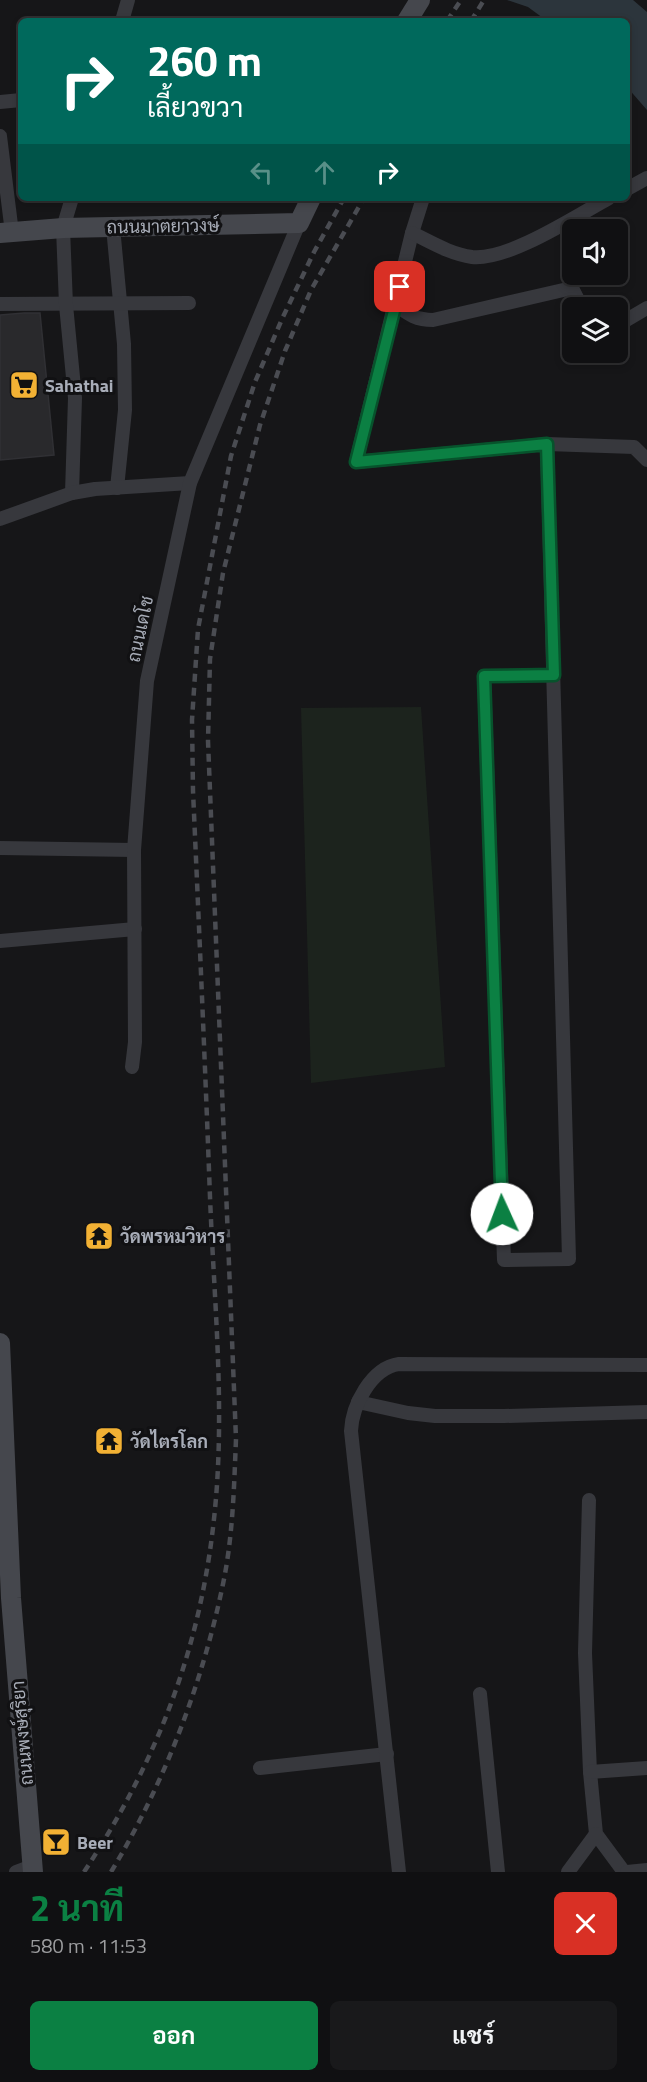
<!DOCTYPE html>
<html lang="th">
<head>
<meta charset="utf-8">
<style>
  body { margin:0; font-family:"Titillium Web",Sarabun,sans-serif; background:#19191b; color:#f1f3f6; height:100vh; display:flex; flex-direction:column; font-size:22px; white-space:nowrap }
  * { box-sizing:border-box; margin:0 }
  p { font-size:20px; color:#9c9d9f }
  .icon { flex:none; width:33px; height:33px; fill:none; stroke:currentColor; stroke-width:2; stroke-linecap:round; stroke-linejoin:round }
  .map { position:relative; height:1872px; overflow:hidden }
  .sheet { display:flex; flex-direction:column; background:#101012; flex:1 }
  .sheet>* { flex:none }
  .hud { position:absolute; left:18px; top:18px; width:612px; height:183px; border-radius:9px; box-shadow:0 3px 9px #0003,0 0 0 2px #303032; background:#00695c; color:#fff; overflow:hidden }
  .tools { position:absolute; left:562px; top:219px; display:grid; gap:12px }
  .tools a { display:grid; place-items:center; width:66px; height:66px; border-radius:9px; background:#101012; box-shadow:0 3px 9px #0003,0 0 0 2px #303032; font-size:30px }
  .pin { position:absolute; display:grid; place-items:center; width:51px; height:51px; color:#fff; margin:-26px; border-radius:12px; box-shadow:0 3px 9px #0006 }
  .me { position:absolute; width:66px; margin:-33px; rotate:358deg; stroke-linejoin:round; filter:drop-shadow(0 0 4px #0008) }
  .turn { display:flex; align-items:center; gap:21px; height:126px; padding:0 30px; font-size:27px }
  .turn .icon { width:78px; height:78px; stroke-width:2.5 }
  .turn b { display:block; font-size:42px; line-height:51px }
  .lanes { display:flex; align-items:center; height:57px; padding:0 30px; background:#0003; justify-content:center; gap:30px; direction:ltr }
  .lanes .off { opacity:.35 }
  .round { display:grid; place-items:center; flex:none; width:63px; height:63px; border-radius:9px; background:#19191b }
  .headline { display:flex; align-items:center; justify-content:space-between; height:102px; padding:0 30px }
  h1 { font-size:36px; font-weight:700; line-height:45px; color:#0b8043 }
  .button { display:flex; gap:12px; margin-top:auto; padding:12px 30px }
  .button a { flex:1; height:69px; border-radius:9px; background:#0b8043; color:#fff; font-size:24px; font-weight:700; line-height:69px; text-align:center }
  .button a+a { background:#19191b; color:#f1f3f6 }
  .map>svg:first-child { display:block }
</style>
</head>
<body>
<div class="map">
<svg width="647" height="1872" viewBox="0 0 647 1872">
  <rect width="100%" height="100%" fill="#161618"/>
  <path fill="#1c231d" d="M421,707L445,1067L311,1083L301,708Z"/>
  <path fill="#2c353c" d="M507,0H633L647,12V110L627,87V21H547L528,7Z"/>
  <path fill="#29292c" stroke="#303034" stroke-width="1.5" d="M24,313H40L54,455L0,460V315Z"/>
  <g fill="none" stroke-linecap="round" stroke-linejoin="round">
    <g stroke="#37383d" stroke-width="14">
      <path d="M122,21L128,0"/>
      <path d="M0,102L21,100"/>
      <path d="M0,136L12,233"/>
      <path d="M627,189L647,178"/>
      <path d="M423,198L412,233L356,462L547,444L634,447L647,460"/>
      <path d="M113,227L124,344L125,410L117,488"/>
      <path d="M412,233C431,242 450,254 472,257C508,261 576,216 609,198"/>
      <path d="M0,304L189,303"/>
      <path d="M396,305C409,315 417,320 433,320L572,288L582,308"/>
      <path d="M618,325L647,308"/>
      <path d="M547,444L569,1259L504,1260L484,676L554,675"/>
      <path d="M72,493L75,398L66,305L63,228L72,198"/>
      <path d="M0,519L72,493L95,489L190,483"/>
      <path d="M0,848L134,850"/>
      <path d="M0,941L135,929"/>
      <path d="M132,1067L135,1042L134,850L147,681L190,483L299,223"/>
      <path d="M358,1402L408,1413L435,1416H504L647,1412"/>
      <path d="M589,1500L585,1653L590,1772L596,1834L624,1872"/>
      <path d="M480,1694L498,1872"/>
      <path d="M260,1768L387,1754"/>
      <path d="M590,1772L647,1768"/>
      <path d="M16,1872L32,1866"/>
      <path d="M399,1872L351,1431C352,1406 371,1368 399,1364L647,1365"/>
      <path d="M568,1872L596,1834"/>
      <path d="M627,1872L647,1870"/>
    </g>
    <g stroke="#45474d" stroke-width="20">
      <path d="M407,21L420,0"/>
      <path d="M0,233L63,228L299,223L311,198"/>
      <path d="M0,1343L11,1598L33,1872"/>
    </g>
    <g stroke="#4a4c52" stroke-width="4.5" stroke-dasharray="8 6" stroke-linecap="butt">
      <path d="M447,21L461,0"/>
      <path d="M471,21L484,0"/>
      <path d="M84,1872C159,1758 202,1645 215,1509C225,1406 214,1300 210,1197C205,1062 199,926 193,791L192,720L198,629L231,456L255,382L282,319L314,252L344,198"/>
      <path d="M111,1872C164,1784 202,1685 223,1584C233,1536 234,1487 236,1439L208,741L210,659L223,573L260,425L285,351L311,290L364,198"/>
    </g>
  </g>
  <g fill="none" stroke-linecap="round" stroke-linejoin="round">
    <g stroke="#07532c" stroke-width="15">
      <path id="route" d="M400,287L356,462L547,444L554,675L484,676L502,1214"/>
    </g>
    <use href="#route" stroke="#0b8043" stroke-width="10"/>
  </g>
  <defs>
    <g id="supermarket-square" transform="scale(1.5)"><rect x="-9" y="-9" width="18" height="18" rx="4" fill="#f2b134" stroke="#111113"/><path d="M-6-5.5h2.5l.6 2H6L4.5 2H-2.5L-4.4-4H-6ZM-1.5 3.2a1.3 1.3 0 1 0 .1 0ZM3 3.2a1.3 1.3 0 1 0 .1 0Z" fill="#111"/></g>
    <g id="temple-square" transform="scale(1.5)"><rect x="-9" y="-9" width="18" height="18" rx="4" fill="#f2b134" stroke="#111113"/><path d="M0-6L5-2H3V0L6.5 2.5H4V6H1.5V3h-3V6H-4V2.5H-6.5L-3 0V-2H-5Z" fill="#111"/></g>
    <g id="bar-square" transform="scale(1.5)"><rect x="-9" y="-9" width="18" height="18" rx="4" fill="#f2b134" stroke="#111113"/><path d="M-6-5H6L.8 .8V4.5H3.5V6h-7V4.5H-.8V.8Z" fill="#111"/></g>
  </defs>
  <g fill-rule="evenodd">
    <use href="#supermarket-square" x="24" y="385"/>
    <use href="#temple-square" x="99" y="1236"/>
    <use href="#temple-square" x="109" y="1441"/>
    <use href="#bar-square" x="56" y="1842"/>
  </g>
  <g text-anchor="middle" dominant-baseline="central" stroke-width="6" stroke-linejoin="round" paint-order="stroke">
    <g font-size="18" fill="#a8adb8" stroke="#111113">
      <text transform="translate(163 226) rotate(-1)">ถนนมาตยาวงษ์</text>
      <text transform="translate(140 629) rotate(-78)">ถนนเดโช</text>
      <text transform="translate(22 1733) rotate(-95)">ถนนพงษ์สุริยา</text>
    </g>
    <g font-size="18" font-weight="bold" fill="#a8adb8" stroke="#111113" text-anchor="start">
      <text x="45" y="385">Sahathai</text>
      <text x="120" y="1236">วัดพรหมวิหาร</text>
      <text x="130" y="1441">วัดไตรโลก</text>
      <text x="77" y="1842">Beer</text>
    </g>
  </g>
</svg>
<div class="tools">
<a><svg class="icon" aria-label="sound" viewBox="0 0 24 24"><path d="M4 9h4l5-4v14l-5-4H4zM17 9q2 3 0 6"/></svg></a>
<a><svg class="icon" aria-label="layers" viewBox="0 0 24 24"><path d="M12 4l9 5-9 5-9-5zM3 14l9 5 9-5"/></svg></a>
</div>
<div class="pin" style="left:400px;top:287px;background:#d93025"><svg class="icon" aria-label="arrive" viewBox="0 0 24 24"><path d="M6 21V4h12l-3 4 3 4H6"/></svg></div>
<svg class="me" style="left:502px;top:1214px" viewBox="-20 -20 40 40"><circle r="19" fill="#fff"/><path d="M0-13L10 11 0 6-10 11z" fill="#0b8043"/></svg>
<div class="hud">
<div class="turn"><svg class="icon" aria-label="right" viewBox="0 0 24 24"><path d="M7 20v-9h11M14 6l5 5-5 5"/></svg><div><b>260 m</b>เลี้ยวขวา</div></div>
<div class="lanes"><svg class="icon off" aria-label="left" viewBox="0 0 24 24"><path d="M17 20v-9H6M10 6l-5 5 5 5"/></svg><svg class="icon off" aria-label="ahead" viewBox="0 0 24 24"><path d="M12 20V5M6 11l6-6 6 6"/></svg><svg class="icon" aria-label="right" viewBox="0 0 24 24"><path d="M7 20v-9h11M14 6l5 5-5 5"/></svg></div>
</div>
</div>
<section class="sheet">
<div class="headline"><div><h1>2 นาที</h1><p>580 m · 11:53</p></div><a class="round" style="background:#d93025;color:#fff"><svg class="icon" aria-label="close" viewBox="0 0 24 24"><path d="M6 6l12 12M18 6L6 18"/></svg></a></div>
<div class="button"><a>ออก</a><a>แชร์</a></div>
</section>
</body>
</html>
